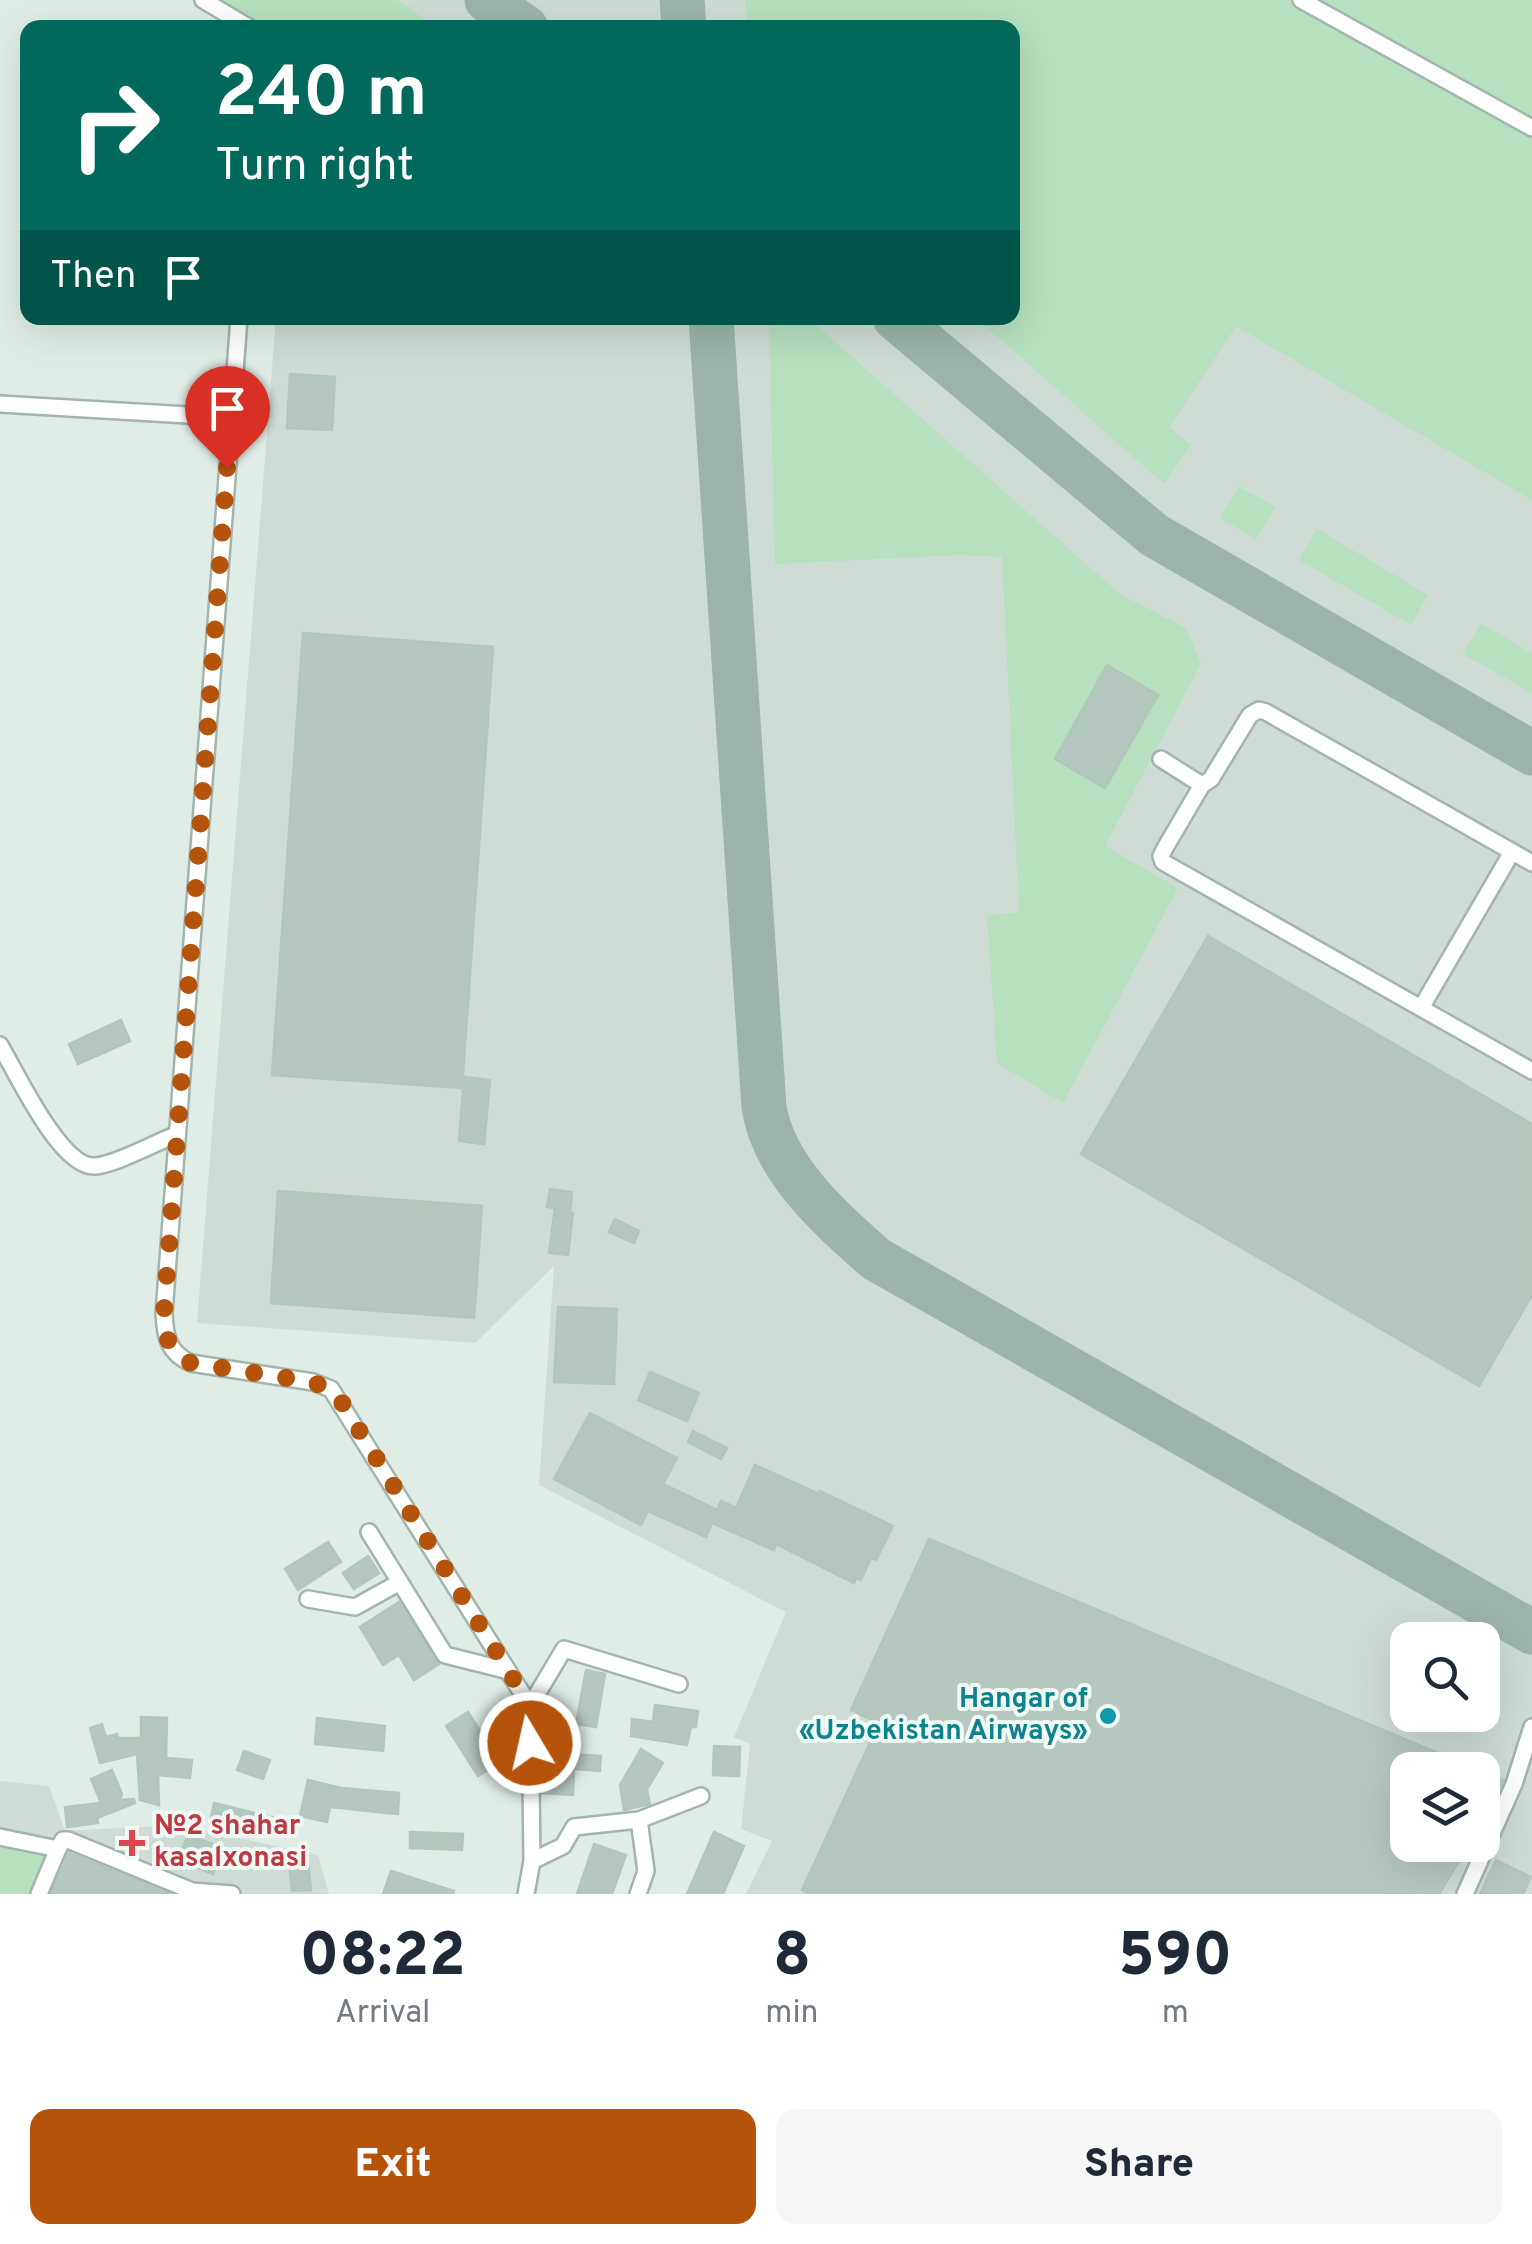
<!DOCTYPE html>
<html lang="en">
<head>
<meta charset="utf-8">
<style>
  body { margin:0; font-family:Overpass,sans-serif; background:#f6f6f7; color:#1f2937; height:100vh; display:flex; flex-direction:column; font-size:38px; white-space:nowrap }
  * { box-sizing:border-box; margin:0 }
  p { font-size:32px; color:#747a83 }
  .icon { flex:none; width:55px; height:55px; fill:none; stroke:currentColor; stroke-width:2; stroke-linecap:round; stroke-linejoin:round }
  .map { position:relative; height:1894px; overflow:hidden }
  .panel { display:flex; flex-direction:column; background:#fff; flex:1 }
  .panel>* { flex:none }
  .guide { position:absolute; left:20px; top:20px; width:1000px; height:305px; border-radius:20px; box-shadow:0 10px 40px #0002; background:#00695c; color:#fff; overflow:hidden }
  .tools { position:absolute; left:1390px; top:1622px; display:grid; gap:20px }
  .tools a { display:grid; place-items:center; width:110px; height:110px; border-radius:20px; background:#fff; box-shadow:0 10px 40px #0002; font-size:50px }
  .pin { position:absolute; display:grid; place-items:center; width:85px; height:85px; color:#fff; margin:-102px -42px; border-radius:50% 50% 50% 0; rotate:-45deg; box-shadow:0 0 10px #0007 }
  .pin .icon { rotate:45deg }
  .me { position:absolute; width:110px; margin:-55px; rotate:351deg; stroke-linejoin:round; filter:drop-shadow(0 0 8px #0008) }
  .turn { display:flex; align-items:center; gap:35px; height:210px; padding:0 30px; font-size:45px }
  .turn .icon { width:130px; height:130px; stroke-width:2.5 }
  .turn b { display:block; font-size:70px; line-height:85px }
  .then { display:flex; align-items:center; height:95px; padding:0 30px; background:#0003; gap:20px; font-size:38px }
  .eta { display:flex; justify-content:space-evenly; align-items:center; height:170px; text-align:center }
  .eta b { font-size:60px; font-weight:800; line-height:70px }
  .button { display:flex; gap:20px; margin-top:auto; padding:20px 30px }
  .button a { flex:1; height:115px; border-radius:20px; background:#b45309; color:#fff; font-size:40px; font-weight:800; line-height:115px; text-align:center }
  .button a+a { background:#f6f6f7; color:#1f2937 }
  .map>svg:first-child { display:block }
</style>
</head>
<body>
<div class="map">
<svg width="1532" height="1894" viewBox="0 0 1532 1894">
  <rect width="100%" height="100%" fill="#e0ede6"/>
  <g fill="#cedcd5" fill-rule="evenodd">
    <path d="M191,0H1532V1894H746L772,1841L741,1829L750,1744L734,1737L786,1612L539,1485L554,1266L475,1343L197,1323L276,318H1012V28H238ZM1408,1640H1482V1715H1408ZM1408,1770H1482V1845H1408Z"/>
    <path d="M0,1781L49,1786L65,1831L178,1825L318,1855L329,1894H0Z"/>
  </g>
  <g fill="#b6e0be">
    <path d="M191,0H397L436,27H238Z"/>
    <path d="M745,0H1532V500L1236,326L1169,427L1191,445L1164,484L976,318H1012V28L748,27Z"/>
    <path d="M769,318H808L1121,595L1186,628L1201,664L1105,846L1178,888L1063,1103L997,1063L987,916L1019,912L1002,557L958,555L775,564Z"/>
    <path d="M1239,486L1275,507L1256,539L1220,518Z"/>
    <path d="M1317,529L1428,595L1411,625L1299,560Z"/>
    <path d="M1481,623L1532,654V693L1463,654Z"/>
    <path d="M0,1843L46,1856L32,1894H0Z"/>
  </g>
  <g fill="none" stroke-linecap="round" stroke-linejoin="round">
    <g stroke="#9cb4aa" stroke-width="45">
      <path d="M487,0L526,28"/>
      <path d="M682,0L684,28"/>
      <path d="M711,318L764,1107C774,1170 830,1218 876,1259L1532,1632"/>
      <path d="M895,318L1154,535L1532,753"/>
    </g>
  </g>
  <g fill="#b5c8bf" stroke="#b2c7bc" stroke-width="2.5">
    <path d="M290,374L335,377L332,430L287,428Z"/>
    <path d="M303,633L493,647L462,1088L272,1075Z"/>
    <path d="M1107,665L1158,695L1105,788L1055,759Z"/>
    <path d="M1208,936L1532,1124V1295L1479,1386L1081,1154Z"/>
    <path d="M121,1020L130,1041L78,1064L69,1044Z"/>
    <path d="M464,1077L490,1080L484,1144L459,1141Z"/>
    <path d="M550,1189L572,1192L570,1212L573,1213L568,1255L549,1253L555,1208L547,1207Z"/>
    <path d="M278,1191L482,1206L474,1318L271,1303Z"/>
    <path d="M615,1219L639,1231L634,1243L609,1232Z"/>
    <path d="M558,1307L617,1309L614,1384L554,1382Z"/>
    <path d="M650,1372L699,1393L687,1421L638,1400Z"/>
    <path d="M590,1413L677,1458L663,1484L717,1510L721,1501L736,1508L755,1465L819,1494L820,1491L893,1526L876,1560L871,1558L861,1580L856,1578L854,1583L776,1544L774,1550L712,1523L706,1537L648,1511L641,1525L554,1479Z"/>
    <path d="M693,1431L727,1448L721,1459L688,1442Z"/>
    <path d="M929,1539L1478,1770H1408V1845H1469L1439,1894H811L802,1890L879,1723L851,1710Z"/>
    <path d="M328,1542L341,1562L298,1590L285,1569Z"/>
    <path d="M368,1556L379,1573L354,1589L343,1573Z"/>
    <path d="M399,1602L439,1664L414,1680L399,1655L383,1665L360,1627Z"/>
    <path d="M586,1670L605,1674L596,1727L576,1724Z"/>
    <path d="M655,1705L698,1711L696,1727H691L687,1745L631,1736L632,1719L653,1722Z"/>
    <path d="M468,1712L500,1762L478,1776L446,1726Z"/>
    <path d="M141,1717L167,1718L166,1758L192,1760L190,1778L158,1775L159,1805L140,1800L137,1754L100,1763L90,1728L102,1724L106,1737L117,1734L118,1738H141Z"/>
    <path d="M317,1718L385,1726L383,1751L315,1744Z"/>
    <path d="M714,1746L740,1747L739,1776L713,1775Z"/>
    <path d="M641,1749L663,1763L647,1789L650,1804L624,1810L620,1785Z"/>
    <path d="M244,1751L270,1760L263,1779L237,1770Z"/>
    <path d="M570,1754L601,1756L600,1771L574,1769L573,1795L542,1793V1756L570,1757Z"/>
    <path d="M112,1770L122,1794L120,1800L134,1799L135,1803L97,1818L98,1823L67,1827L65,1807L101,1803L91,1779Z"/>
    <path d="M1482,1772L1503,1780L1482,1824Z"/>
    <path d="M308,1780L341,1788L399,1793L398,1814L330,1807L327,1822L300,1816Z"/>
    <path d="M214,1803L279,1819L275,1833L211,1817Z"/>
    <path d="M410,1832L463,1834L462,1850L410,1848Z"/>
    <path d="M714,1832L744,1846L723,1894H687Z"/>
    <path d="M188,1835L223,1848L213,1874L178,1860Z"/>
    <path d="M594,1844L626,1855L612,1894H577Z"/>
    <path d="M69,1853L170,1894H51Z"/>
    <path d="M1496,1860L1531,1877L1523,1894H1480Z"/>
    <path d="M308,1863L311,1890L292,1891L289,1864Z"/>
    <path d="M391,1871L454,1891L453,1894H383Z"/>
  </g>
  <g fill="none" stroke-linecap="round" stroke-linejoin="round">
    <g stroke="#a2b5ad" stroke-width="20">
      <g id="minor">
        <path d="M203,0L250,28"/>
        <path d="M1301,0L1532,128"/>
        <path d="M239,318L164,1313C165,1336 168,1353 191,1363L313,1382L331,1389L530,1706"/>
        <path d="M0,404L188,415L208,418L230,429"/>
        <path d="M1161,759L1202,785L1165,848L1161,856L1163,862L1532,1071"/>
        <path d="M1202,785L1211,779L1250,715L1259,710L1266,712L1532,863"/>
        <path d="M1421,1008L1512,852"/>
        <path d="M0,1045C16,1072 61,1169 95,1166C117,1164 154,1143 176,1135"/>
        <path d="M369,1532L445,1655L505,1670"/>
        <path d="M308,1599L355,1607L400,1582"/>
        <path d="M530,1706L564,1649L679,1684"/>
        <path d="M0,1837L58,1849L39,1894"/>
        <path d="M58,1849L63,1840H68L192,1891L232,1894"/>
        <path d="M532,1861L563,1846L574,1827L639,1820L701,1796"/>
        <path d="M526,1894L532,1861L530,1706"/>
        <path d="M638,1894L646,1871L639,1820"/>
        <path d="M1465,1894L1514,1784L1532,1727"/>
      </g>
    </g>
    <use href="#minor" stroke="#fff" stroke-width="15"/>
  </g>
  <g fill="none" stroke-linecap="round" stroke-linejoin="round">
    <path stroke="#b45309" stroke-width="18" stroke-dasharray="0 32.4" d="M227,468L164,1313C165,1336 168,1353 191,1363L313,1382L336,1393L530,1706V1743"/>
  </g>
  <circle fill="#0f9aa8" stroke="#f1f9f4" stroke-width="4" cx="1108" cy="1716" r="10"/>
  <path fill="#e0444e" stroke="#f1f9f4" stroke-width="4" d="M127 1828h10v10h10v10h-10v10h-10v-10h-10v-10h10z"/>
  <g text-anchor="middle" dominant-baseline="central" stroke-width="8" stroke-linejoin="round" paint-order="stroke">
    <g font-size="28" font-weight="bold" fill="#0d838f" stroke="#f1f9f4" text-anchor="end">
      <text x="1088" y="1700">Hangar of<tspan x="1088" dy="32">«Uzbekistan Airways»</tspan></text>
    </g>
    <g font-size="28" font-weight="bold" fill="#be3a42" stroke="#f1f9f4" text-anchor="start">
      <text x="154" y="1827">№2 shahar<tspan x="154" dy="32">kasalxonasi</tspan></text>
    </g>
  </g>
</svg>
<div class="tools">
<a><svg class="icon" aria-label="search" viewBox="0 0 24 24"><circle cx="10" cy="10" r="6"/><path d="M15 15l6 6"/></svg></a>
<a><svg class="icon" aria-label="layers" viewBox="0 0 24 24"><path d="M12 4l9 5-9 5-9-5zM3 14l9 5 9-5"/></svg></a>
</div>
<div class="pin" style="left:227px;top:468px;background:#d93025"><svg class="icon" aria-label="arrive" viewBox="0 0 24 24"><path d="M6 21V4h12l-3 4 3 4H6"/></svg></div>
<svg class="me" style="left:530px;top:1743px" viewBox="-20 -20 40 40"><circle r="17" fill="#b45309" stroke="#fff" stroke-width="3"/><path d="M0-11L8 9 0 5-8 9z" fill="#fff"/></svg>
<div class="guide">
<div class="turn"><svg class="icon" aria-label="right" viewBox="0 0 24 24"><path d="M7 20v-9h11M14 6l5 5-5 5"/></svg><div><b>240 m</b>Turn right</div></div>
<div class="then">Then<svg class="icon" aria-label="arrive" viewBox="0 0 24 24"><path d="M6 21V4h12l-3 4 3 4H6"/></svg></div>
</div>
</div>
<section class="panel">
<div class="eta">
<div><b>08:22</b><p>Arrival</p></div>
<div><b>8</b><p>min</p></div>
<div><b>590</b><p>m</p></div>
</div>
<div class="button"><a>Exit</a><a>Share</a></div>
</section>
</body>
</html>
